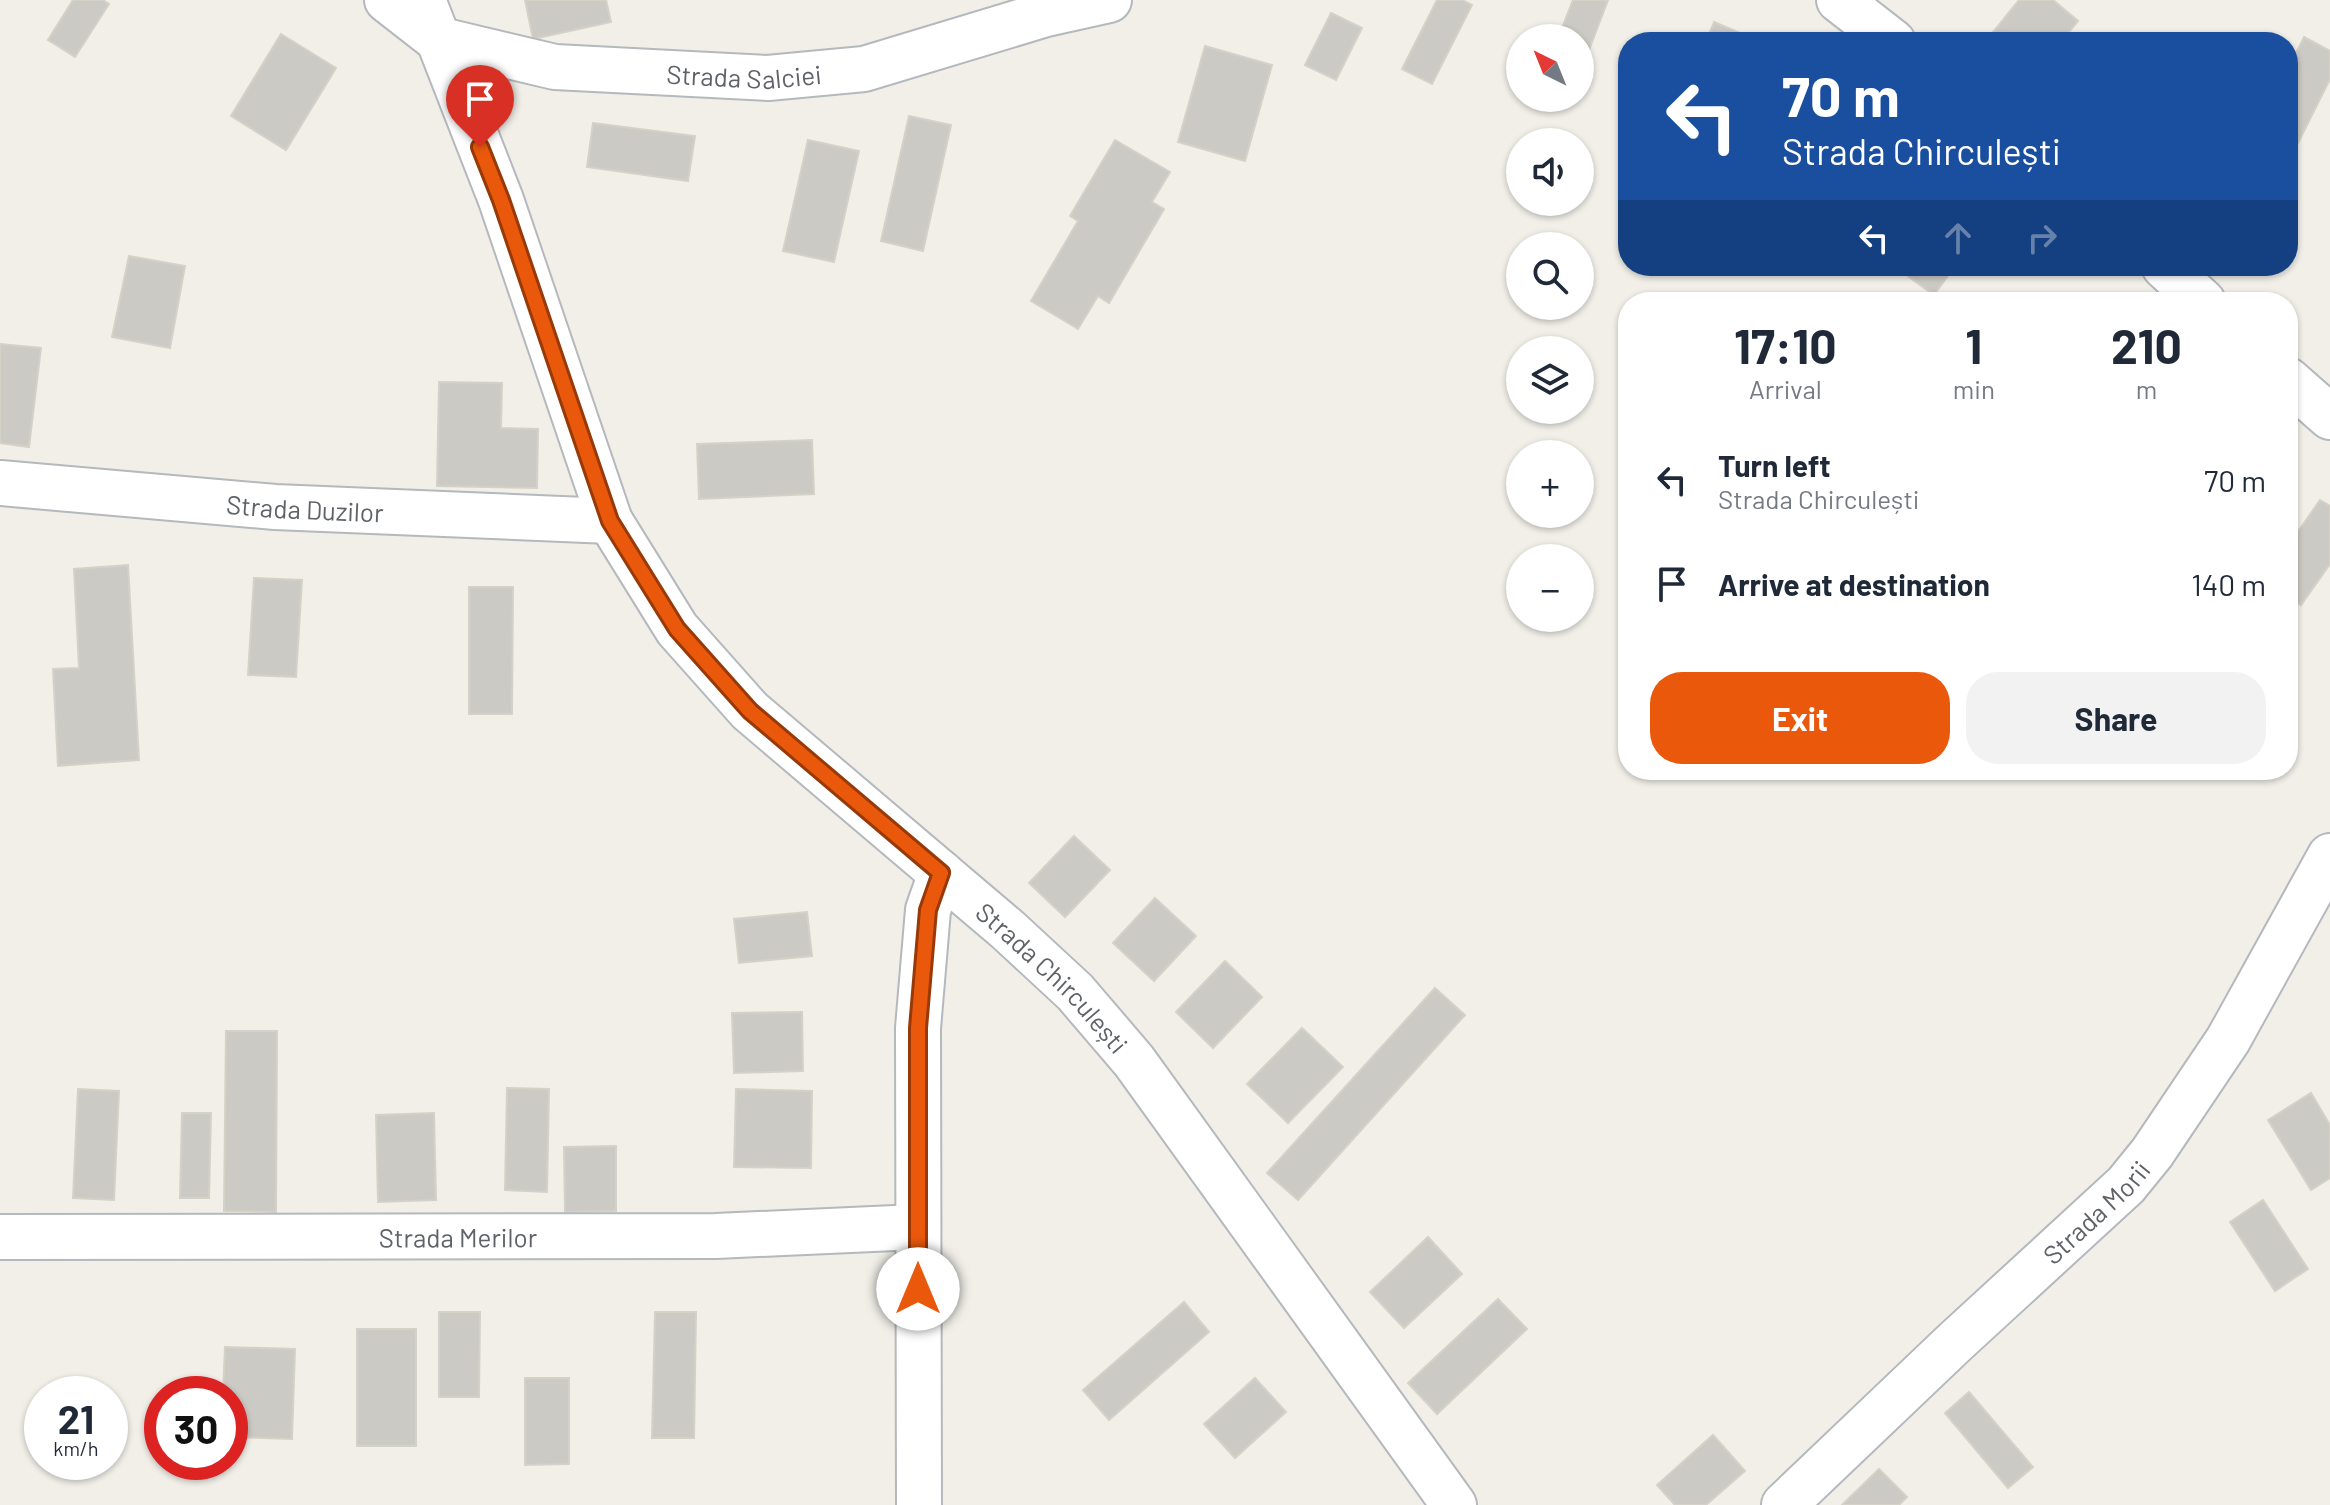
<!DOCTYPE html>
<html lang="en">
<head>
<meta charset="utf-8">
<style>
  body { margin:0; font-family:Barlow,sans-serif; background:#f2f2f3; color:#1f2937; height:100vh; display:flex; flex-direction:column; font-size:30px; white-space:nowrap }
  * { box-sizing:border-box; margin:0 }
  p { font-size:26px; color:#747a83 }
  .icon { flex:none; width:44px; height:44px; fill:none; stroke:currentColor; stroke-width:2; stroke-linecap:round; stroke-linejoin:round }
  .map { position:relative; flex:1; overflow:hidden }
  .drawer { position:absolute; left:1618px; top:292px; width:680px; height:488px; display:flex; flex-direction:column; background:#fff; border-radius:32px; box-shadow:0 2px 6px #0004 }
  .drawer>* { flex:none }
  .top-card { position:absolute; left:1618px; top:32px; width:680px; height:244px; border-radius:32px; box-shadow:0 2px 6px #0004; background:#1a4fa0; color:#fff; overflow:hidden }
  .needle { width:52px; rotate:317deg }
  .buttons { position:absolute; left:1506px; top:24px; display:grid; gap:16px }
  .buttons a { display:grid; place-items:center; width:88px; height:88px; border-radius:50%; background:#fff; box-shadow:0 2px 6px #0004; font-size:40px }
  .speed { position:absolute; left:24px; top:1376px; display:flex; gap:16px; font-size:40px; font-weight:700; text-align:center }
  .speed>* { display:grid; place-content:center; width:104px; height:104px; border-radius:50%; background:#fff; box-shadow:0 2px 6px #0004; line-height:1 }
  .speed small { font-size:20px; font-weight:400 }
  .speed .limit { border:12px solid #d22; background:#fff; color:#111 }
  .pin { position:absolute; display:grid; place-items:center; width:68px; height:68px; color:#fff; margin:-82px -34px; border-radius:50% 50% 50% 0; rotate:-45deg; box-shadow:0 0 8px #0007 }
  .pin .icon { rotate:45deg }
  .me { position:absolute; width:88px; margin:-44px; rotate:0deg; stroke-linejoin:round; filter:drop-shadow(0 0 6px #0008) }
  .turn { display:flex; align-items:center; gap:28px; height:168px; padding:0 32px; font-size:36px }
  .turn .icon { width:104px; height:104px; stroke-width:2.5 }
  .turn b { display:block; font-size:56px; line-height:68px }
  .lanes { display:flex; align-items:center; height:76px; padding:0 32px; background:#0003; justify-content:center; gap:40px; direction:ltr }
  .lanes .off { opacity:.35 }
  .eta { display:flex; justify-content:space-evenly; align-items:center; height:136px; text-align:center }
  .eta b { font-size:48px; font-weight:700; line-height:56px }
  .primary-button { display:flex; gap:16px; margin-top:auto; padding:16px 32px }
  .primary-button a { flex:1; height:92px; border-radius:32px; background:#ea580c; color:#fff; font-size:32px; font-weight:700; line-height:92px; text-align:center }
  .primary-button a+a { background:#f2f2f3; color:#1f2937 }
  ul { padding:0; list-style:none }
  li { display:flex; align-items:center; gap:24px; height:104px; padding:0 32px }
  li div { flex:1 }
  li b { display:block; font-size:30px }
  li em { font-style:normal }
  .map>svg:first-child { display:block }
</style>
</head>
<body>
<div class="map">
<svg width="2330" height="1505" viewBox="0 0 2330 1505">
  <rect width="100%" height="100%" fill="#f1efe8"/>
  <g fill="#cccac5" stroke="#d6d1c6" stroke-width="2">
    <path d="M73,0H103L109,4L75,57L48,40Z"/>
    <path d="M525,0H606L611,22L533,39Z"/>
    <path d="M1437,0H1462L1472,5L1432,84L1402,69Z"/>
    <path d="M1573,0H1608L1586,58L1580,56V38H1558Z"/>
    <path d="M2019,0H2053L2078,21L2061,42H1985Z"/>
    <path d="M1331,13L1362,28L1336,80L1305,65Z"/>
    <path d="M1714,22L1752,38L1751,42H1706Z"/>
    <path d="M281,34L336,68L286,150L231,116Z"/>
    <path d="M2304,37L2330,51V79L2295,149L2288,145V69Z"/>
    <path d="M1205,46L1272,65L1245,161L1178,142Z"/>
    <path d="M909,116L951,125L923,251L881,241Z"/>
    <path d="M593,123L695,136L688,181L587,167Z"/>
    <path d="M808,140L859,151L834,262L783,251Z"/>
    <path d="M1115,140L1170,172L1152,202L1164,209L1109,303L1098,296L1078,329L1031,301L1078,221L1070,216Z"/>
    <path d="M129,256L185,266L170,348L112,337Z"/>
    <path d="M1894,266H1955L1934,295Z"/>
    <path d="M0,344L41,348L29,447L0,443Z"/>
    <path d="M439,382L502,383L501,428L538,429L537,488L437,486Z"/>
    <path d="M812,440L814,494L699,499L697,444Z"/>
    <path d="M2320,500L2330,506V564L2301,605L2288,596V546Z"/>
    <path d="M128,565L139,760L58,766L53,669L79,668L74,569Z"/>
    <path d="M254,578L302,580L296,677L248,675Z"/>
    <path d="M469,587H513L512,714H469Z"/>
    <path d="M1074,836L1110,870L1065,917L1029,883Z"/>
    <path d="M1155,898L1196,936L1154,981L1113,943Z"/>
    <path d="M807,912L812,956L739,963L734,919Z"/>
    <path d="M1225,961L1262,997L1213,1048L1176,1012Z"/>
    <path d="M1435,988L1465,1015L1298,1200L1267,1173Z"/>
    <path d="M802,1012L803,1071L734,1073L732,1013Z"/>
    <path d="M1302,1028L1343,1067L1288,1123L1247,1084Z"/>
    <path d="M226,1031H277L276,1212L224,1211Z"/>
    <path d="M507,1088L549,1089L547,1192L505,1190Z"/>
    <path d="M78,1089L119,1091L114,1200L73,1198Z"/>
    <path d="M736,1089L812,1091L811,1168L734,1167Z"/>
    <path d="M2311,1093L2330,1125V1178L2311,1190L2268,1120Z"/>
    <path d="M182,1113H211L209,1198H180Z"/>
    <path d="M434,1113L436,1200L378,1202L376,1115Z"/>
    <path d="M616,1146V1211L565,1212L564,1147Z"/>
    <path d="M2263,1200L2308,1269L2275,1291L2230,1222Z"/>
    <path d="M1428,1237L1462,1274L1404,1328L1370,1292Z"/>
    <path d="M1498,1299L1527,1329L1437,1414L1408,1383Z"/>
    <path d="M1184,1302L1209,1332L1109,1420L1083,1390Z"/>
    <path d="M439,1312H480L479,1397H439Z"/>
    <path d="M655,1312H696L694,1438H652Z"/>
    <rect x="357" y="1329" width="59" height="117"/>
    <path d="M225,1347L295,1349L292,1439L230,1437V1394H223Z"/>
    <path d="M525,1378H569V1464L525,1465Z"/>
    <path d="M1255,1378L1286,1412L1235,1458L1204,1424Z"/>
    <path d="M1969,1392L2033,1467L2008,1488L1945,1413Z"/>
    <path d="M1713,1435L1745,1471L1706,1505H1675L1657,1485Z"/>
    <path d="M1879,1469L1907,1497L1899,1505H1842Z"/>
  </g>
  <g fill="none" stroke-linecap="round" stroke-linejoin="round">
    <g stroke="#b5b8bc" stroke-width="48">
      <g id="street">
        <path id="s1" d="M387,0L437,39L555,67L768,78L864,69L1046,14L1109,0"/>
        <path id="s2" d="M423,0L501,200L610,521L677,629L750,711L1008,930L1075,992L1134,1061L1454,1505"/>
        <path d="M1839,0L1893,42"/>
        <path d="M2164,266L2203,302"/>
        <path d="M2288,380L2330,417"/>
        <path id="s3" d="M0,483L275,507L610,521"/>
        <path id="s4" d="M0,1237L716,1236L917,1227"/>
        <path d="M919,1505L918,1028L928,910L941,873"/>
        <path id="s5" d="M1784,1505L1954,1343L2126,1185L2152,1153L2228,1040L2330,856"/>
      </g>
    </g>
    <use href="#street" stroke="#fff" stroke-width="44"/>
  </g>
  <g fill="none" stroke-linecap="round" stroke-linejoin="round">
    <g stroke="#983908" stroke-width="20">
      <path id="route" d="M480,147L501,200L610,521L677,629L750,711L941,873L928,910L918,1028V1289"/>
    </g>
    <use href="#route" stroke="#ea580c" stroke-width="14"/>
  </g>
  <g text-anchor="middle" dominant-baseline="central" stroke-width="8" stroke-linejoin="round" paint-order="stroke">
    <g font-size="26" fill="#5f6368" stroke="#fff">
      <text stroke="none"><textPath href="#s1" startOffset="374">Strada Salciei</textPath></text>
      <text stroke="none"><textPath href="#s3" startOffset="306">Strada Duzilor</textPath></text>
      <text stroke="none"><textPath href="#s2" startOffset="1194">Strada Chirculești</textPath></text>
      <text stroke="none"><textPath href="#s5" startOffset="428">Strada Morii</textPath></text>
      <text stroke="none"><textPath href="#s4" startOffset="458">Strada Merilor</textPath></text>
    </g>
  </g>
</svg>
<div class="buttons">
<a><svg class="needle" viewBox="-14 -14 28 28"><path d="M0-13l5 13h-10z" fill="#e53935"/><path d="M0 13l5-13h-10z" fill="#747a83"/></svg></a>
<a><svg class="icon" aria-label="sound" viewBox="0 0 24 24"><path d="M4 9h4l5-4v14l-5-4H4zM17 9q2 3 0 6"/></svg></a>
<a><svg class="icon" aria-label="search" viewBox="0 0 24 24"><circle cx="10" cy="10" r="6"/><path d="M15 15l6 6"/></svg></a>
<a><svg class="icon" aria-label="layers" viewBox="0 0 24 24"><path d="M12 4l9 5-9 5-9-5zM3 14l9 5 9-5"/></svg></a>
<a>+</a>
<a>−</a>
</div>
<div class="speed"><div>21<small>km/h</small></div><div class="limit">30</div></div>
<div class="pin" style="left:480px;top:147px;background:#d93025"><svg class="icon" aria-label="arrive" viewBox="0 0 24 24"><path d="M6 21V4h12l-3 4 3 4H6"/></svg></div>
<svg class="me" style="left:918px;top:1289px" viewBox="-20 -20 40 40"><circle r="19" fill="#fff"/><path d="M0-13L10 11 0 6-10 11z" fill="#ea580c"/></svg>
<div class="top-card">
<div class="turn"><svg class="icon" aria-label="left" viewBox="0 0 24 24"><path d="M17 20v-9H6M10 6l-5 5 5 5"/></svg><div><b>70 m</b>Strada Chirculești</div></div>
<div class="lanes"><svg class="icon" aria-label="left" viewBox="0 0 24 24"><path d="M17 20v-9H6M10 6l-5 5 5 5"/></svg><svg class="icon off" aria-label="ahead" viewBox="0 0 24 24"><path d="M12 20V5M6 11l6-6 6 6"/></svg><svg class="icon off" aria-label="right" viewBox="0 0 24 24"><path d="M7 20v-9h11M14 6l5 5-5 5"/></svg></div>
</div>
<section class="drawer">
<div class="eta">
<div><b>17:10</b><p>Arrival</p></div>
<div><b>1</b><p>min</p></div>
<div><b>210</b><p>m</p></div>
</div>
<ul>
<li><svg class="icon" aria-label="left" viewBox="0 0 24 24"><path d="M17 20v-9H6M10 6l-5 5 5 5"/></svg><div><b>Turn left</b><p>Strada Chirculești</p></div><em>70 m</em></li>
<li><svg class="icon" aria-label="arrive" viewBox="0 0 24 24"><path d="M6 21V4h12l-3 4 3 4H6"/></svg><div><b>Arrive at destination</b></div><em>140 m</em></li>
</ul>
<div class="primary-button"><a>Exit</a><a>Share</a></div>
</section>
</div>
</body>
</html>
